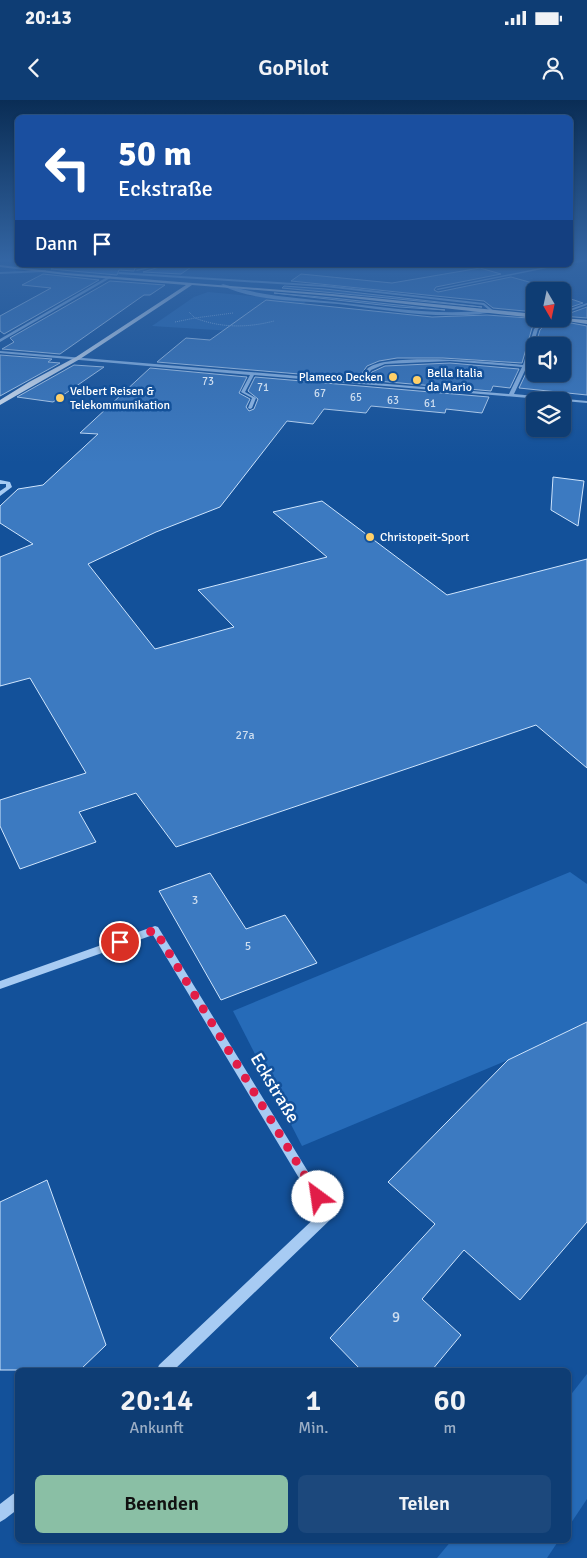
<!DOCTYPE html>
<html lang="de">
<head>
<meta charset="utf-8">
<style>
  body { margin:0; font-family:Signika,sans-serif; background:#1c487c; color:#f1f3f6; height:100vh; display:flex; flex-direction:column; font-size:19px; white-space:nowrap }
  * { box-sizing:border-box; margin:0 }
  p { font-size:16px; color:#9baec5 }
  .icon { flex:none; width:28px; height:28px; fill:none; stroke:currentColor; stroke-width:2; stroke-linecap:round; stroke-linejoin:round }
  .map { position:relative; flex:1; overflow:hidden }
  .panel { position:absolute; left:15px; top:1268px; width:556px; height:175px; display:flex; flex-direction:column; background:#0e3d74; border-radius:8px; box-shadow:0 1px 4px #0004,0 0 0 1px #2e5686 }
  .panel>* { flex:none }
  .hud { position:absolute; left:15px; top:15px; width:558px; height:152px; border-radius:8px; box-shadow:0 1px 4px #0004,0 0 0 1px #2e5686; background:#1a4fa0; color:#fff; overflow:hidden }
  .needle { width:32px; rotate:171deg }
  .fabs { position:absolute; left:526px; top:182px; display:grid; gap:10px }
  .fabs a { display:grid; place-items:center; width:45px; height:45px; border-radius:8px; background:#0e3d74; box-shadow:0 1px 4px #0004,0 0 0 1px #2e5686; font-size:25px }
  .pin { position:absolute; display:grid; place-items:center; width:42px; height:42px; color:#fff; margin:-21px; border:2px solid #fff; border-radius:50%; box-shadow:0 1px 5px #0007 }
  .me { position:absolute; width:55px; margin:-28px; rotate:329deg; stroke-linejoin:round; filter:drop-shadow(0 0 4px #0008) }
  .turn { display:flex; align-items:center; gap:18px; height:105px; padding:0 20px; font-size:22px }
  .turn .icon { width:65px; height:65px; stroke-width:2.5 }
  .turn b { display:block; font-size:35px; line-height:42px }
  .then { display:flex; align-items:center; height:48px; padding:0 20px; background:#0003; gap:10px; font-size:19px }
  .eta { display:flex; justify-content:space-evenly; align-items:center; height:85px; text-align:center }
  .eta b { font-size:30px; font-weight:600; line-height:35px }
  .cta { display:flex; gap:10px; margin-top:auto; padding:10px 20px }
  .cta a { flex:1; height:58px; border-radius:8px; background:#8abfa5; color:#111; font-size:20px; font-weight:600; line-height:58px; text-align:center }
  .cta a+a { background:#1c487c; color:#f1f3f6 }
  .status { display:flex; justify-content:space-between; align-items:center; height:35px; padding:0 25px; background:#0e3d74; direction:ltr }
  .status svg { height:14px; fill:currentColor }
  header { display:flex; justify-content:space-between; align-items:center; height:65px; padding:0 20px; background:#0e3d74; font-size:22px; font-weight:600 }
  .map>svg:first-child { display:block }
</style>
</head>
<body>
<div class="status"><b>20:13</b><svg viewBox="0 0 49 12"><path d="M0 12V9h3v3zM5 12V6h3v6zM10 12V3h3v9zM15 12V0h3v12zM26 1h20v11H26zM47 4h2v5h-2z"/></svg></div>
<header><svg class="icon" aria-label="back" viewBox="0 0 24 24"><path d="M15 5l-7 7 7 7"/></svg>GoPilot<svg class="icon" aria-label="person" viewBox="0 0 24 24"><circle cx="12" cy="8" r="4"/><path d="M4 21q1-7 8-7t8 7"/></svg></header>
<div class="map">
<svg width="587" height="1458" viewBox="0 0 587 1458">
  <rect width="100%" height="100%" fill="#13519a"/>
  <g fill="#266bb8">
    <path d="M208,192L306,201L283,230L262,233L152,226L194,197Z"/>
    <path d="M570,772L587,784V922L508,960L302,1046L233,911Z"/>
    <path d="M587,1274V1399L569,1426V1297Z"/>
    <path d="M452,1440H559L547,1458H437Z"/>
  </g>
  <g fill="#3c7ac1" stroke="#cfe5fd" fill-rule="evenodd">
    <path d="M59,165H149L135,168L134,171L119,170L117,175L51,169Z"/>
    <path d="M166,165H194L181,174L143,172Z"/>
    <path d="M480,168L501,174L436,187L434,190L438,192L511,177L540,185L533,187L547,191H535V212L493,208L484,201L291,181L301,174L392,183Z"/>
    <path d="M43,174L99,180L4,234L0,231V216L51,188L22,185Z"/>
    <path d="M110,181L165,185L150,195H144L60,254L2,249L14,242L10,238Z"/>
    <path d="M284,186L325,189L482,207L282,188Z"/>
    <path d="M274,193L332,198L445,210L399,207Z"/>
    <path d="M562,196L583,203L562,210Z"/>
    <path d="M266,200L432,217L487,215L542,219L532,228L522,263L443,258H397L379,261L367,266L358,279L157,262L186,238L210,240Z"/>
    <path d="M587,207V218L562,216Z"/>
    <path d="M550,219L587,226V295L519,288L529,267L540,230ZM535,246H562V274H535Z"/>
    <path d="M0,255L52,259L48,262L60,263L0,296Z"/>
    <path d="M450,263L519,269L510,288L493,286L491,291L366,280L372,272L385,266Z"/>
    <path d="M74,265L104,267L53,302L17,297Z"/>
    <path d="M150,268L247,277L239,293L250,299L246,307L249,311L254,309L258,299L248,291L255,277L489,297L482,313L446,309L445,313L371,306L366,313L324,309L313,324L287,321L220,407L156,432L88,464L155,549L234,527L198,490L327,457L273,412L322,401L447,495L587,459V668L536,625L176,747L136,693L79,712L96,742L20,769L0,726V700L86,673L30,578L0,586V457L33,444L0,423V406L18,389L43,385L98,334L80,333Z"/>
    <path d="M553,377L584,381L578,426L551,410Z"/>
    <path d="M210,773L246,829L285,815L317,863L221,900L159,791Z"/>
    <path d="M587,922V1122L520,1200L464,1150L422,1199L461,1235L432,1270H361L330,1238L435,1124L388,1082L508,960Z"/>
    <path d="M47,1080L106,1245L80,1270H0V1102Z"/>
  </g>
  <g fill="none" stroke-linecap="round" stroke-linejoin="round">
    <g stroke="#a7cbf3" stroke-width="1" stroke-dasharray="1 1" stroke-linecap="butt">
      <path d="M233,213L195,218C221,228 247,228 274,221"/>
      <path d="M175,222L195,218L189,212"/>
    </g>
    <g fill="#a7cbf3" fill-rule="evenodd">
      <path d="M587,159V161L570,164V162Z"/>
      <path d="M157,165H164L137,171L135,170Z"/>
      <path d="M555,165H562L438,190L436,189Z"/>
      <path d="M46,170L45,172L0,174V172Z"/>
      <path d="M119,172L325,185L484,203L494,211C485,214 473,215 464,215C421,217 380,209 338,204C301,200 254,202 221,185L223,184C264,197 302,198 344,203C393,208 440,216 489,210L483,205L325,187L118,174Z"/>
      <path d="M109,176L112,177L0,242V239Z"/>
      <path d="M587,203V205L562,214V212Z"/>
      <path d="M544,219H548L538,229L527,266L514,294L587,301V303L254,275L245,292L256,298L252,308L250,309L248,308L252,298L241,292L250,275L0,253V251L359,281C362,277 365,271 368,268C388,252 495,262 523,265L534,229ZM450,261L522,267L509,294L363,282L371,270L385,264Z"/>
      <path d="M0,380L10,382L12,387L0,396V391L6,387V384H0Z"/>
      <path d="M155,826L158,827L334,1114L332,1118L174,1270H157L159,1265L320,1113L153,835L0,889V881Z"/>
      <path d="M18,1392V1409L5,1419L0,1422V1404L13,1394Z"/>
    </g>
    <g fill="#f3f8ff" fill-rule="evenodd">
      <path d="M0,165L66,173L332,194L535,214V218L332,196L192,185L80,259L0,305V300L29,282L76,257L186,185L66,175L0,167Z"/>
      <path d="M562,218L587,220V224L554,219Z"/>
    </g>
  </g>
  <linearGradient id="sky" x2="0" y2="1"><stop stop-color="#0a2d55"/><stop offset="0.44" stop-color="#3365a3"/><stop offset="1" stop-color="#3365a3" stop-opacity="0"/></linearGradient>
  <rect width="587" height="363" fill="url(#sky)"/>
  <g fill="none" stroke-linecap="round" stroke-linejoin="round">
    <path stroke="#e11d48" stroke-width="9" stroke-dasharray="0 16.2" d="M120,842L155,830L318,1097"/>
  </g>
  <g fill="#ffd069" stroke="#13519a" stroke-width="2">
    <circle cx="393" cy="277" r="5"/>
    <circle cx="417" cy="280" r="5"/>
    <circle cx="60" cy="298" r="5"/>
    <circle cx="370" cy="437" r="5"/>
  </g>
  <g text-anchor="middle" dominant-baseline="central" stroke-width="5" stroke-linejoin="round" paint-order="stroke">
    <g font-size="11" fill="#cedef0">
      <text x="208" y="281">73</text>
      <text x="263" y="287">71</text>
      <text x="320" y="293">67</text>
      <text x="356" y="297">65</text>
      <text x="393" y="300">63</text>
      <text x="430" y="303">61</text>
    </g>
    <g font-size="12" fill="#fff" stroke="#13519a" text-anchor="start">
      <text x="427" y="273">Bella Italia<tspan x="427" dy="14">da Mario</tspan></text>
      <text x="383" y="277" text-anchor="end">Plameco Decken</text>
      <text x="70" y="291">Velbert Reisen &amp;<tspan x="70" dy="14">Telekommunikation</tspan></text>
      <text x="380" y="437">Christopeit-Sport</text>
    </g>
    <g font-size="12" fill="#cedef0">
      <text x="245" y="635">27a</text>
      <text x="195" y="800">3</text>
      <text x="248" y="846">5</text>
    </g>
    <g font-size="15" fill="#cedef0">
      <text x="396" y="1217">9</text>
    </g>
    <g font-size="18" fill="#fff" stroke="#13519a">
      <text transform="translate(275 988) rotate(59)">Eckstraße</text>
    </g>
  </g>
</svg>
<div class="fabs">
<a><svg class="needle" viewBox="-14 -14 28 28"><path d="M0-13l5 13h-10z" fill="#e53935"/><path d="M0 13l5-13h-10z" fill="#9baec5"/></svg></a>
<a><svg class="icon" aria-label="sound" viewBox="0 0 24 24"><path d="M4 9h4l5-4v14l-5-4H4zM17 9q2 3 0 6"/></svg></a>
<a><svg class="icon" aria-label="layers" viewBox="0 0 24 24"><path d="M12 4l9 5-9 5-9-5zM3 14l9 5 9-5"/></svg></a>
</div>
<div class="pin" style="left:120px;top:842px;background:#d93025"><svg class="icon" aria-label="arrive" viewBox="0 0 24 24"><path d="M6 21V4h12l-3 4 3 4H6"/></svg></div>
<svg class="me" style="left:318px;top:1097px" viewBox="-20 -20 40 40"><circle r="19" fill="#fff"/><path d="M0-13L10 11 0 6-10 11z" fill="#e11d48"/></svg>
<div class="hud">
<div class="turn"><svg class="icon" aria-label="left" viewBox="0 0 24 24"><path d="M17 20v-9H6M10 6l-5 5 5 5"/></svg><div><b>50 m</b>Eckstraße</div></div>
<div class="then">Dann<svg class="icon" aria-label="arrive" viewBox="0 0 24 24"><path d="M6 21V4h12l-3 4 3 4H6"/></svg></div>
</div>
<section class="panel">
<div class="eta">
<div><b>20:14</b><p>Ankunft</p></div>
<div><b>1</b><p>Min.</p></div>
<div><b>60</b><p>m</p></div>
</div>
<div class="cta"><a>Beenden</a><a>Teilen</a></div>
</section>
</div>
</body>
</html>
